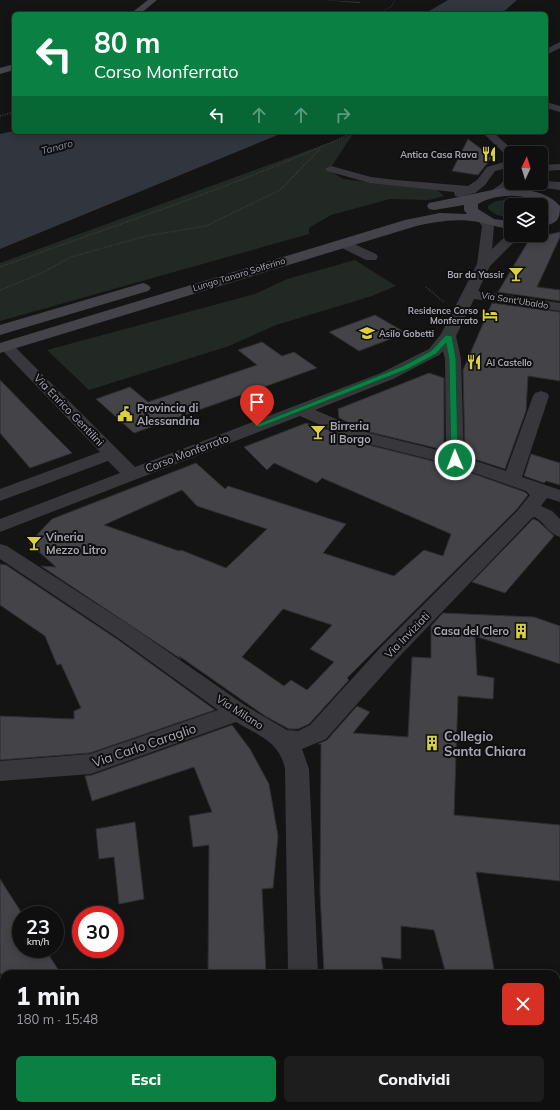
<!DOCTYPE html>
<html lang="it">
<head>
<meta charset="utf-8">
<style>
  body { margin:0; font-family:Mulish,sans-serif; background:#1d1d1e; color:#f1f3f6; height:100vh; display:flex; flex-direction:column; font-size:15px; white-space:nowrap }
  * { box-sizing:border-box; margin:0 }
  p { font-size:13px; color:#9b9c9f }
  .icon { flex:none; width:22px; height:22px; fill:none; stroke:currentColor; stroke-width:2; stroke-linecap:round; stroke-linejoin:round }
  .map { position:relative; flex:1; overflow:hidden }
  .drawer { position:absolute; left:0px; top:970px; width:560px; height:140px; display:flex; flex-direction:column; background:#0f0f10; border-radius:12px 12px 0 0; box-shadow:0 2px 10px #0003,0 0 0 1px #2f2f30 }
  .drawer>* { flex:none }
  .guide { position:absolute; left:12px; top:12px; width:536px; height:122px; border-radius:6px; box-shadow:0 2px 10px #0003,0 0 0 1px #2f2f30; background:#0b8043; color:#fff; overflow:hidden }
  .needle { width:26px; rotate:4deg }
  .buttons { position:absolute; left:504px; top:146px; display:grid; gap:8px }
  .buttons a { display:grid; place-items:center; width:44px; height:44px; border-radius:6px; background:#0f0f10; box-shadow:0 2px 10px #0003,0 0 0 1px #2f2f30; font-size:20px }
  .speed { position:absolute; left:12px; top:906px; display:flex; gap:8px; font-size:20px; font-weight:700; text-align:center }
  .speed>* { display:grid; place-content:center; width:52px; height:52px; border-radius:50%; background:#0f0f10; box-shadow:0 2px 10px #0003,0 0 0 1px #2f2f30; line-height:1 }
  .speed small { font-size:10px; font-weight:400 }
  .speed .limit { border:6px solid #d22; background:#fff; color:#111 }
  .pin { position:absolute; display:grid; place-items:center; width:34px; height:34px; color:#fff; margin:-41px -17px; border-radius:50% 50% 50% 0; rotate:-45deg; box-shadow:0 0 4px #0007 }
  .pin .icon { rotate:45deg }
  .me { position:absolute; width:44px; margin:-22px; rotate:359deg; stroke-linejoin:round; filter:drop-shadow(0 0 3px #0008) }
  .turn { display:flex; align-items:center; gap:14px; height:84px; padding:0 16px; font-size:18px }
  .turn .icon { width:52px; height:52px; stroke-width:2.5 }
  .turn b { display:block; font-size:28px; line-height:34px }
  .lanes { display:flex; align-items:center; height:38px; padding:0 16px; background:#0003; justify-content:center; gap:20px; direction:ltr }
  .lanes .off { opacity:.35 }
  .round { display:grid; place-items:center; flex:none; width:42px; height:42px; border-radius:6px; background:#1d1d1e }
  .headline { display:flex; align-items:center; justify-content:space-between; height:68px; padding:0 16px }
  h1 { font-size:24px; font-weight:800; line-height:30px }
  .primary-button { display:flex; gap:8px; margin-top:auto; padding:8px 16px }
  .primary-button a { flex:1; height:46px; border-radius:6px; background:#0b8043; color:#fff; font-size:16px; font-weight:800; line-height:46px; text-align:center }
  .primary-button a+a { background:#1d1d1e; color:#f1f3f6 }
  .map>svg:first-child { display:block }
</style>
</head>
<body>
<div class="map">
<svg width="560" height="1110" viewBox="0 0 560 1110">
  <rect width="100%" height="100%" fill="#141415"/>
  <g fill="#222925">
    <path d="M353,134L329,170L343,179L437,190L444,196L429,200L390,199L331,215L309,228V234L0,321V263Z"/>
    <path d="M512,199L526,202L533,205H511V218L497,215L488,209V206L496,201Z"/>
    <path d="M355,260L396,286L372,296L276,325L229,346L89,390L47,350L255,294L287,279Z"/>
  </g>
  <g fill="#31353e">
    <path d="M448,0H517L501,14H424Z"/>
    <path d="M14,131V132H285L0,249V134Z"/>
  </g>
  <g fill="#434348" stroke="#2f2e31" fill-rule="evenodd">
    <path d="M468,139L492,157L478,175L452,171Z"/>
    <path d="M560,232V237L537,287L560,290V301L498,292L529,240L537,237Z"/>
    <path d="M492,303L560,312V381L528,376L526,411L505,469L465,456L463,370Z"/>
    <path d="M375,315L406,333L359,351L329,332Z"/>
    <path d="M262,342L282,356L294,352L317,368L134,433L96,399L130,387L148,402L257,365L238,350Z"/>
    <path d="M429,373L444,378V450L369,432L339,418L338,409Z"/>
    <path d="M0,380L48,429L72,453L30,468L0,433Z"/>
    <path d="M306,423L332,431L357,442L449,465L525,492L528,495L517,509L347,678L349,680L309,724L298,729H289L265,716L179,656L181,659L41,566L56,567L29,543L52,519L196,463L225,489L228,486L346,524L323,553L394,576L424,550L443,556L451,534L322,478L317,483L274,463L267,470L244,447ZM182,490L197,506L267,529L226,568L181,550L179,551L104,525ZM283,609L332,625L310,649L334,662L307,690L291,680L284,686L242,657Z"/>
    <path d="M531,454L560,463V485L546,481L544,483L524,476Z"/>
    <path d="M533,519L538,521L554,536L505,593L472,582Z"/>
    <path d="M0,564L6,565L117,639L215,710L90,753L0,760V716L74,719V711L81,708L61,664L57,665L45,636L0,605Z"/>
    <path d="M443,613L534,617L560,626V664L475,636L477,675L494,678L493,699L458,696L454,815L560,825V881L476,872L495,974H446L434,930L401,926V959L381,957L384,974H324L320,892L321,744H318L327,740L357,706L370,712L353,733L408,737L412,657L431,658V626Z"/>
    <path d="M232,725L250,749L269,784L278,836L273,888L262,889L266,974H208L209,845L193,847L189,816L212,812L194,767L92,801L85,776L92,775Z"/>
    <path d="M135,822L144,899L119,904L114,857L99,859L96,829Z"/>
    <path d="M0,879L23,915H21V949H45L61,974H0Z"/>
  </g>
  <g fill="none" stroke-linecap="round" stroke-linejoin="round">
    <path stroke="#3d3d42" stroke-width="1" stroke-dasharray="1 1.5" stroke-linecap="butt" d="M378,14L392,6L395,0"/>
    <g stroke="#3d3d42" stroke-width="1.5" stroke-dasharray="1 1.5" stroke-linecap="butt">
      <path d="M0,116L14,112"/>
      <path d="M0,267C118,224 240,185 354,132"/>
      <path d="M426,287L444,302"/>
      <path d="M0,290L40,274L71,257L146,236L206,226L280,190L320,149"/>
    </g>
    <path fill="#38373c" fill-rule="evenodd" d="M322,0L361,2L359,3Z"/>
    <g fill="#38373c" fill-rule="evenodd">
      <path d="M560,42V48L546,55V49Z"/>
      <path d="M546,102L560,106V112L546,108Z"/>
      <path d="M482,132H493L516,153H511V157L507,156Z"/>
      <path d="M511,160V167L495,171L485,185L475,193L459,197L455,196L454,192L370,183L327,171L325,169L331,166L371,177L396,180L468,186L477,180L487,167Z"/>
      <path d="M560,164V170L541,171V165Z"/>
      <path d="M511,173V183H513C509,191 499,198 490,196L488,193L501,184L507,174Z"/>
      <path d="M541,181L560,182V190L529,186L523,183H541Z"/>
      <path d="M483,215L487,216L494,226L492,249L510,232L511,235H521L490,266L478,291L560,303V311L474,299L456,336L461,359L464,457L506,471L533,396L535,393L541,391L547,393L549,396L522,477L560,490V502L547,498L541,506L552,511L560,519V537C549,534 545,523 535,517L532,518L396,660L326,739L302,749L309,769L318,974H288L285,769C280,742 258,735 236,722L91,774L0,781V761L90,754L218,710L118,638L0,559V544L7,546L134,628L246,706L287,730L298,731L310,725L380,648L518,510L530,495L526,491L449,464L357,441L300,416L0,532V519L120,473L108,461L0,501V489L100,452L1,349L0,344L6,341L11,343L135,467L381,373L429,349L441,334L477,264L482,226L477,219ZM443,351L445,359L446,452L369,433L315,410L393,379L439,355Z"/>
      <path d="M343,239L376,254L378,257L376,260H366L338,246L337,243Z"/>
      <path d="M560,1029V1059L556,1060V1030Z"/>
      <path d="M250,1106H322V1110H249Z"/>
    </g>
    <g fill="#444349" fill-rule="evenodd">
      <path d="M148,0H157L140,14H130Z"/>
      <path d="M14,64V70L0,74V68Z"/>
      <path d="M502,188C522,189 546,190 560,206C560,222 556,223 541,227V218L547,216L549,210C534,192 497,192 478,204V209L494,219L511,221V229C499,228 489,224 478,222C457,218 433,222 413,227L0,353V343L405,220L440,213L467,214L464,210V205L434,210L429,209L427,206L429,203L434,202Z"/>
      <path d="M143,283L148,285L151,288L148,291L0,335V325Z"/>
    </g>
  </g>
  <path fill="#0b8043" stroke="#07532c" d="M446,335L452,336L456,359L458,462L451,460L449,359L446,343L436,354L408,369L260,427L253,426L403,366L431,351Z"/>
  <defs>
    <g id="restaurant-bare" transform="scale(1.2)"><path d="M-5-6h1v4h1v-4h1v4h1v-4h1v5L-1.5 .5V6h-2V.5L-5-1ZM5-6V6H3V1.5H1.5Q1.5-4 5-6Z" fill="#dad046" stroke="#0f0f10" stroke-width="2.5" paint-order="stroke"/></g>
    <g id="bar-bare" transform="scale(1.2)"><path d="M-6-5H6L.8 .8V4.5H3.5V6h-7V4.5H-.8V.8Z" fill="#dad046" stroke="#0f0f10" stroke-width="2.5" paint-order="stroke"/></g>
    <g id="hotel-bare" transform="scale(1.2)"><path d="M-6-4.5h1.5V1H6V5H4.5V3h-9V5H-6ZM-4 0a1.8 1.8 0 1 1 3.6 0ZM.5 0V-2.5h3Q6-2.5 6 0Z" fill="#dad046" stroke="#0f0f10" stroke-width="2.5" paint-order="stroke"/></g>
    <g id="school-bare" transform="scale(1.2)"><path d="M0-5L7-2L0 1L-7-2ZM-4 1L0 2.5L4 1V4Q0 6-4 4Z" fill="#dad046" stroke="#0f0f10" stroke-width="2.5" paint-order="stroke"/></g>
    <g id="civic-bare" transform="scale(1.2)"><path d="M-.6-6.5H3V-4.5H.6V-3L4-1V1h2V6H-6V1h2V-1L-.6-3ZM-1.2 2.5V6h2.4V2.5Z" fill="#dad046" stroke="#0f0f10" stroke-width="2.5" paint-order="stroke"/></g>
    <g id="building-bare" transform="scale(1.2)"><path d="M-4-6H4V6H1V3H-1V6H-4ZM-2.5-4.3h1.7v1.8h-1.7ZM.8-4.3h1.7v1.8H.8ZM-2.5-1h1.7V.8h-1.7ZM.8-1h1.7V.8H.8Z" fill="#dad046" stroke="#0f0f10" stroke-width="2.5" paint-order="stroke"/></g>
  </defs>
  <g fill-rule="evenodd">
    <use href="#restaurant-bare" x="489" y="154"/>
    <use href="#bar-bare" x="516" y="274"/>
    <use href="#hotel-bare" x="490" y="315"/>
    <use href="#school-bare" x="367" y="333"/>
    <use href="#restaurant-bare" x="474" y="362"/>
    <use href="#civic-bare" x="125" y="414"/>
    <use href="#bar-bare" x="318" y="432"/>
    <use href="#bar-bare" x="34" y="543"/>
    <use href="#building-bare" x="521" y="631"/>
    <use href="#building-bare" x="432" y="743"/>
  </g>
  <g text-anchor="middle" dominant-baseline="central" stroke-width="4" stroke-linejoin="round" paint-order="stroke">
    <g font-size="9" font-weight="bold" fill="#a7a8b4" stroke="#0f0f10" text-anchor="end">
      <text x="477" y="154">Antica Casa Rava</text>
      <text x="504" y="274">Bar da Yassir</text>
      <text x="478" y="310">Residence Corso<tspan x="478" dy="10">Monferrato</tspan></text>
      <text x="379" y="333" text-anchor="start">Asilo Gobetti</text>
      <text x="486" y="362" text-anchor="start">Al Castello</text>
    </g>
    <g font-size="9" fill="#a7a8b4" stroke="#0f0f10">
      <text transform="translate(239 274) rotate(-17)">Lungo Tanaro Solferino</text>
      <text transform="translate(515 300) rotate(9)">Via Sant'Ubaldo</text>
    </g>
    <g font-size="10" font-style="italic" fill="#828dab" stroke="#0f0f10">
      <text transform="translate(57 147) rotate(-15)">Tanaro</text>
    </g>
    <g font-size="11" font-weight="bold" fill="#a7a8b4" stroke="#0f0f10" text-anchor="start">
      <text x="137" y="408">Provincia di<tspan x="137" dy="13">Alessandria</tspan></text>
      <text x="330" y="426">Birreria<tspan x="330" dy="13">Il Borgo</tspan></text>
      <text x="46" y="537">Vineria<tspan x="46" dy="13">Mezzo Litro</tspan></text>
      <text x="509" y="631" text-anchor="end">Casa del Clero</text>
    </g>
    <g font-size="11" fill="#a7a8b4" stroke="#0f0f10">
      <text transform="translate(69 410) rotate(46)">Via Enrico Gentilini</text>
      <text transform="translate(187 453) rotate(-21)">Corso Monferrato</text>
      <text transform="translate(407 635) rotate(-46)">Via Inviziati</text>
      <text transform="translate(240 712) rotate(33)">Via Milano</text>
    </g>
    <g font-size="13" font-weight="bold" fill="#a7a8b4" stroke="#0f0f10" text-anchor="start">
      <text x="444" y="736">Collegio<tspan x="444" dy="15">Santa Chiara</tspan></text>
    </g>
    <g font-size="13" fill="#a7a8b4" stroke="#0f0f10">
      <text transform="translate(144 745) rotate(-19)">Via Carlo Caraglio</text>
    </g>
  </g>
</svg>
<div class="buttons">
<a><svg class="needle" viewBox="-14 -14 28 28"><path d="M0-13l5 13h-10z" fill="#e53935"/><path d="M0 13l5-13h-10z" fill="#9b9c9f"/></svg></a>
<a><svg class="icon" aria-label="layers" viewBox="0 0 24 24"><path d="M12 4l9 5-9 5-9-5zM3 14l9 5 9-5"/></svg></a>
</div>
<div class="speed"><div>23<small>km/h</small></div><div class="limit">30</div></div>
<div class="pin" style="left:257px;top:426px;background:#d93025"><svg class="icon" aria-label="arrive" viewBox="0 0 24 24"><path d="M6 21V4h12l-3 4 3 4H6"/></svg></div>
<svg class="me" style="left:455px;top:460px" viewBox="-20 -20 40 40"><circle r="17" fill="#0b8043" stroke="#fff" stroke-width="3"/><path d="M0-11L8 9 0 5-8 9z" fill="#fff"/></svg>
<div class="guide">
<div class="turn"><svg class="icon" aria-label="left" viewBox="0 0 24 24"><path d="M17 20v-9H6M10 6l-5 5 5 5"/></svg><div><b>80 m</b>Corso Monferrato</div></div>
<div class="lanes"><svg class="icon" aria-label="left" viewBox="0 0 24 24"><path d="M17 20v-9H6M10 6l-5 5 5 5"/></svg><svg class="icon off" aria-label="ahead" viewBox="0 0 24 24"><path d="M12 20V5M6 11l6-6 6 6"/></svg><svg class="icon off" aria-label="ahead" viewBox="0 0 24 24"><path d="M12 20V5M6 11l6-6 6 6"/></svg><svg class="icon off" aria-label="right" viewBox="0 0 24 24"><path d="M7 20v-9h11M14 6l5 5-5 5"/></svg></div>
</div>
<section class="drawer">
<div class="headline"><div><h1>1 min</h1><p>180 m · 15:48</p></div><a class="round" style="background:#d93025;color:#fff"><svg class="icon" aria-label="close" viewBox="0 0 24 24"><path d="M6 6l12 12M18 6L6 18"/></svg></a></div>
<div class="primary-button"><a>Esci</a><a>Condividi</a></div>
</section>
</div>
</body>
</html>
